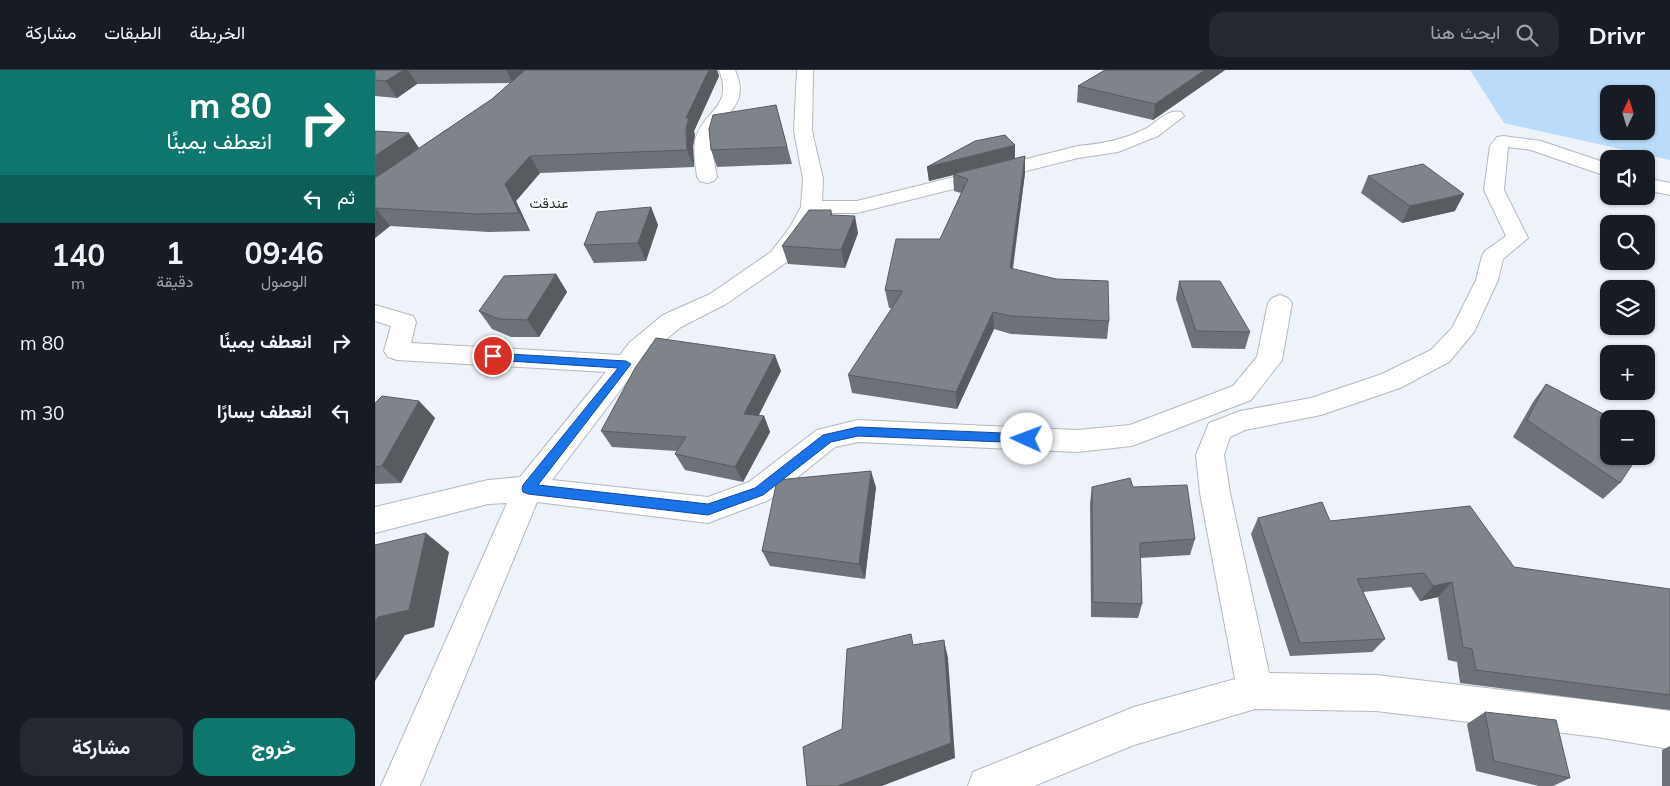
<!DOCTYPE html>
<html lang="ar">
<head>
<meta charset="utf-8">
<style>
  body { margin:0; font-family:Mulish,Vazirmatn,sans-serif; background:#242831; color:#f1f3f6; direction:rtl; height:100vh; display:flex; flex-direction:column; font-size:19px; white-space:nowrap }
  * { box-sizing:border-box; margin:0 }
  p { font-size:16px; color:#9ea1a6 }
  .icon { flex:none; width:28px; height:28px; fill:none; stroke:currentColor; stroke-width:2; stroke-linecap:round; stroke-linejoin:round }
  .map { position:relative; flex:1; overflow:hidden; direction:ltr }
  .sheet { display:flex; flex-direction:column; background:#171b24; width:375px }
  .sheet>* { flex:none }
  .hud { background:#0f766e; color:#fff; overflow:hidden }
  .needle { width:32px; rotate:4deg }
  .controls { position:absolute; left:1225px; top:15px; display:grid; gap:10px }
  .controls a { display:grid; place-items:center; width:55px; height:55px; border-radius:10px; background:#171b24; box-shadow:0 1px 4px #0004; font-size:25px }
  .pin { position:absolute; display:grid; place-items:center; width:42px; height:42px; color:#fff; margin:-21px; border:2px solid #fff; border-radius:50%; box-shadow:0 1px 5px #0007 }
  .me { position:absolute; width:55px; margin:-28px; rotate:272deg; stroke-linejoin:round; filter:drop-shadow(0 0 4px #0008) }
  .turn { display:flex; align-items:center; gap:18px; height:105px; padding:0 20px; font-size:22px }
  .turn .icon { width:65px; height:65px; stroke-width:2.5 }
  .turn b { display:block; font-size:35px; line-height:42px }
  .then { display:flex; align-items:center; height:48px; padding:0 20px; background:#0003; gap:10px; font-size:19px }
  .eta { display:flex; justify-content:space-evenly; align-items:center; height:85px; text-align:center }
  .eta b { font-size:30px; font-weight:700; line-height:35px }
  .primary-button { display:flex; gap:10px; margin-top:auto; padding:10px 20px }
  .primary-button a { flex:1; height:58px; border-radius:15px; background:#0f766e; color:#fff; font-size:20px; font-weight:700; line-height:58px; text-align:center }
  .primary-button a+a { background:#242831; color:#f1f3f6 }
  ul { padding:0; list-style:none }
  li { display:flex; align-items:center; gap:15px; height:70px; padding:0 20px }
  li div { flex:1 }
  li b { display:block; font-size:19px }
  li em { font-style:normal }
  header { display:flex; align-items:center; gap:30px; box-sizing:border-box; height:70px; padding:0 25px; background:#171b24; border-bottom:1px solid #363941 }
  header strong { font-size:24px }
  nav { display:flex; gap:28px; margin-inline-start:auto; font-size:18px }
  .search { width:350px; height:45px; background:#242831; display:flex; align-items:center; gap:12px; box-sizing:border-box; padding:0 18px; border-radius:15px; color:#9ea1a6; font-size:19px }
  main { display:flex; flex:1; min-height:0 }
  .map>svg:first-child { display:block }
</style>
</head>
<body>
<header>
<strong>Drivr</strong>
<div class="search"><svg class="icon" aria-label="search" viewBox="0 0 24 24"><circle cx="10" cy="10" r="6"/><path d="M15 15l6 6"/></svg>ابحث هنا</div>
<nav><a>الخريطة</a><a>الطبقات</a><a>مشاركة</a></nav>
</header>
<main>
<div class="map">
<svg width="1295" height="716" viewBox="0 0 1295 716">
  <rect width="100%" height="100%" fill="#edf3f9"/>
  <path fill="#badcfa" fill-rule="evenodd" d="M1095,0H1295V90L1129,53ZM1234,24H1271V61H1234Z"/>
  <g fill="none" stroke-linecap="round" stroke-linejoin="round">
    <g stroke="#b3b9bf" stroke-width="2">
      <g id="minor">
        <path d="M344,0H360C377,39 345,40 338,71C336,82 340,96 342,107L339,111L332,113L325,111L322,107C321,96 318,83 320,72C326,40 360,39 344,0Z"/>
        <path d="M422,0H438L437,61L448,109L447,131H482L703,76C727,74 751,69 772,58C783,51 792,39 806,42L809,46L783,66L743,82L703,88L482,143H443L436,158L412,192L351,234L306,257L272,285L177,410L333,427L374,412L442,360L483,350L702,360L755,355L858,316L882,287L893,233L897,228L905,225L913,228L917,233L907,290L876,330L757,376L702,382L483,372L460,377L394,430L333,453L162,432L45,716H6L132,433L113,434L0,463V437L113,410L145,407L231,302L22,290L13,287L9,281L16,256L0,251V235L38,246L41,252L36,273L245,285L254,273L288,245L335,224L396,182L415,157L426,137L428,109L419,61Z"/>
        <path d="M1128,66L1166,71L1234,94V107L1156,80L1133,77L1129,120L1153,168L1128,189L1123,210L1099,262L1074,292L1025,318L946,345L870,360L855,367L849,385L855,423L894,603L1001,605L1222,631L1295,641V679L1222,667L1001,641L880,639L759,675L659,716H593L598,702L759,637L860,609L825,423L821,385L834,353L865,341L936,328L1007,304L1056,280L1077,258L1101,210L1107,186L1110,181L1131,166L1109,120L1115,76L1122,67Z"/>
        <path d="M1271,108L1295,113V125L1271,120Z"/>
      </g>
    </g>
    <use href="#minor" fill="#fff" fill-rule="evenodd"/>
  </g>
  <g fill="#6c7277">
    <path d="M0,0H342L344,6L319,61L320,65L318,76L319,97L165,103L141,131L155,161L114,162L15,156L0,168V61L44,78L117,29L135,13L42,14L22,28L0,26Z"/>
    <path d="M730,0H850L778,50L702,32L703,16Z"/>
    <path d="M401,35L417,94L342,97L336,80Z"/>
    <path d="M650,86V103L638,199L734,251L732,269L636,264L619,259L582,339L477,323L473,305L517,238H514L510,220L565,169L586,123L579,121L578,105L554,111L552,97L640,89Z"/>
    <path d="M993,106L1080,141L1027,153L986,123Z"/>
    <path d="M276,137L283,155L271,191L219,193L209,175Z"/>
    <path d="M456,140L457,145L483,163L470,198L413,194L407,176Z"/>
    <path d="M181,204L192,222L164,267H136L117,259L104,241Z"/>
    <path d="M804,211L875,262L870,279L817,278L801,229Z"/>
    <path d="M406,301L384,345L389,346L395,362L368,412L310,400L300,384L302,381L237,377L226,361Z"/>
    <path d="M1171,314L1245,413L1228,429L1138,367L1158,332Z"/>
    <path d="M44,331L60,348L26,413L0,414V333Z"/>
    <path d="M501,417L490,509L395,496L387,481Z"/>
    <path d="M717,417H758L820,469L815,485L765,488L767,534L763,548L716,547L715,433Z"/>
    <path d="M883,448L955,451L1139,497L1295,519V640L1085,613L1082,592L1073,590L1063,527L1045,531L1036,517L988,522L1010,569L997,582L915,586L876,464Z"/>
    <path d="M1110,642L1195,708L1178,716H1164L1101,701L1092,654Z"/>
    <path d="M1295,676V716H1287V680Z"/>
  </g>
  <g fill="#585c61">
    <path d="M29,0H33L42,14L22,28L11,11Z"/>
    <path d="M131,0H154L138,13Z"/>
    <path d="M334,0H342L344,6L319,61L320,65L318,76L319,97L312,80L311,48Z"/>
    <path d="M830,0H850L778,50L780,34Z"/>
    <path d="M34,63L46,81L0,113V86Z"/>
    <path d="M640,75V90L578,104V105L554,111L552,97Z"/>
    <path d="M155,86L165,103L141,131L155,161L144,143L130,114Z"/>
    <path d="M650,86V103L635,215V198Z"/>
    <path d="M1089,124L1080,141L1027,153L1035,136Z"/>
    <path d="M276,137L283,155L271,191L263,173Z"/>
    <path d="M1,138L15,156L0,168V139Z"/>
    <path d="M480,146L483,163L470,198L466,180Z"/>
    <path d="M181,204L192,222L164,267L152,250Z"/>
    <path d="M618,242L619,259L582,339L581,322Z"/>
    <path d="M400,285L406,301L376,360L369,344Z"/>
    <path d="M44,331L60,348L26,413L7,396Z"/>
    <path d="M389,346L395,362L368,412L360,397Z"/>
    <path d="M496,401L501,417L490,509L484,494Z"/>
    <path d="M51,463L74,482L59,557L30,565L0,611V551Z"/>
    <path d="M1077,512L1063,527L1045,531L1058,516Z"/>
    <path d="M569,570L573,588L580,688L507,716H463Z"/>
  </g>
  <g fill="#7e848a" stroke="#585c61">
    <path d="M0,0H29L11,11L0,10Z"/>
    <path d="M150,0H334L311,48H314L311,59L312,80L155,86L130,114L144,143L102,144L1,138L0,139V108L117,29Z"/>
    <path d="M730,0H830L780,34L703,16Z"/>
    <path d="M401,35L412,77L336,80L334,59L338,45Z"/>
    <path d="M0,61L34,63L0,86Z"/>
    <path d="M630,65L640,75L552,97L600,71Z"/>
    <path d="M650,86L635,198L681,209L733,211L734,251L636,246L618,242L581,322L473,305L528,221L510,220L521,169H565L593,109L578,104Z"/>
    <path d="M1048,94L1089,124L1035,136L993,106Z"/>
    <path d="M276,137L263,173L209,175L222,142Z"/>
    <path d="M434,140H456V145L480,146L466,180L407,176Z"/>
    <path d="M181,204L152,250L124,249L104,241L129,206Z"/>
    <path d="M804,211H845L875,262L821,261Z"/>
    <path d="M281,268L400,285L369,344L389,346L360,397L300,384L311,367L226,361L260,298Z"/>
    <path d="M1171,314L1238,349H1234V386H1263L1245,413L1152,350Z"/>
    <path d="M7,326L44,331L7,396L0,397V333Z"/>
    <path d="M1271,366L1276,368L1271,374Z"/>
    <path d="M496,401L484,494L387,481L402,410Z"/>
    <path d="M755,408L758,417L812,415L820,469L765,473L767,534L718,532L717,417Z"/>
    <path d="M947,432L955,451L1095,436L1139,497L1295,519V625L1101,600L1097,579L1088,577L1077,512L1058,516L1049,503L982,509L1010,569L925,573L883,448Z"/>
    <path d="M51,463L34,540L3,547L0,551V475Z"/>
    <path d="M536,564L538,575L569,570L576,673L463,716H432L428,677L467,659L472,579Z"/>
    <path d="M1110,642L1181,650L1195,708L1119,691Z"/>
  </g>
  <path fill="#1a73e8" stroke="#114b97" d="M118,283L251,291L256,294L163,415L333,434L380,418L448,365L483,357L652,364L658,369L652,373L483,366L456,372L388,425L333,445L153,424L148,422L147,419L148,415L243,298L118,290L112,286Z"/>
  <g text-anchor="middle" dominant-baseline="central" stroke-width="4" stroke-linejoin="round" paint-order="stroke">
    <g font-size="14" fill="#252a2e" stroke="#fff">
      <text x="174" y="133">عندقت</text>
    </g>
  </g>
</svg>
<div class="controls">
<a><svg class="needle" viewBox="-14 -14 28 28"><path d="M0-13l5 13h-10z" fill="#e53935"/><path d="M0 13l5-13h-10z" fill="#9ea1a6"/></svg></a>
<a><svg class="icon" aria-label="sound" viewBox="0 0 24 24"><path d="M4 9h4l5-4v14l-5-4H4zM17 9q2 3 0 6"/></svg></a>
<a><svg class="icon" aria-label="search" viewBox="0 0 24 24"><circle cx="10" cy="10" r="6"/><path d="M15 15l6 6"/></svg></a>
<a><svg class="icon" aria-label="layers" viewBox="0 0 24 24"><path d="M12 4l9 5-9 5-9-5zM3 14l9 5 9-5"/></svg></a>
<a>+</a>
<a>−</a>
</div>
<div class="pin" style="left:118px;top:286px;background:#d93025"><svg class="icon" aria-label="arrive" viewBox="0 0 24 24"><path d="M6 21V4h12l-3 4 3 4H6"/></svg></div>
<svg class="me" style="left:652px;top:369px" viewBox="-20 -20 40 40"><circle r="19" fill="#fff"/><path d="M0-13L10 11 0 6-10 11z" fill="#1a73e8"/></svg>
</div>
<section class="sheet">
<div class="hud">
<div class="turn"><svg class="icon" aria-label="right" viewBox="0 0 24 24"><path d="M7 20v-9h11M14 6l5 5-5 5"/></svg><div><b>80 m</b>انعطف يمينًا</div></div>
<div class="then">ثم<svg class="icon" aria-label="left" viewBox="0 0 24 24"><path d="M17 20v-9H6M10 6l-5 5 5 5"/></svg></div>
</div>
<div class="eta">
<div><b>09:46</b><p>الوصول</p></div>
<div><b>1</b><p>دقيقة</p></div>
<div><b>140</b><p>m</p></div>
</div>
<ul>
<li><svg class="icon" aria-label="right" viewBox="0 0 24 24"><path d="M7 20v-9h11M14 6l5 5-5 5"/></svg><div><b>انعطف يمينًا</b></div><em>80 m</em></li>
<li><svg class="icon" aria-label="left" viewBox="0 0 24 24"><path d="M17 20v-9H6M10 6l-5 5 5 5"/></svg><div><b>انعطف يسارًا</b></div><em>30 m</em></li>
</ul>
<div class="primary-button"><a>خروج</a><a>مشاركة</a></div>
</section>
</main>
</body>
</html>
